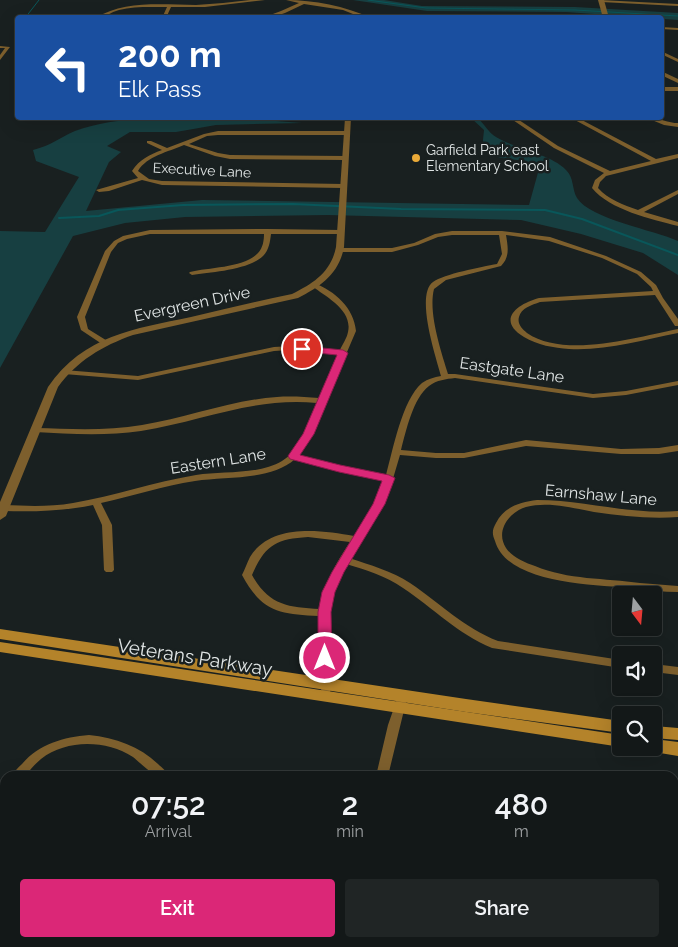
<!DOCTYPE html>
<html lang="en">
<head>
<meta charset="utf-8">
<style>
  body { margin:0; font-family:Raleway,sans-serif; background:#202525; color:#f1f3f6; height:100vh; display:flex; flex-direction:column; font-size:19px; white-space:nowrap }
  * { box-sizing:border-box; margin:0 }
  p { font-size:16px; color:#9da0a2 }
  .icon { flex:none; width:28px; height:28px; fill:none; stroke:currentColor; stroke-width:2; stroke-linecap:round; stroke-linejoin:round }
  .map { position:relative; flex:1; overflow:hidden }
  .drawer { position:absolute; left:0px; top:771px; width:679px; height:176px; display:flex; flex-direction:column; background:#131818; border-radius:15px 15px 0 0; box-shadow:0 5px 20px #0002,0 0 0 1px #323737 }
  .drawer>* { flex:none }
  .banner { position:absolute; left:15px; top:15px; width:649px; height:105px; border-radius:5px; box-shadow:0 5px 20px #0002,0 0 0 1px #323737; background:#1a4fa0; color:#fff; overflow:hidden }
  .needle { width:32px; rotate:164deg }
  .controls { position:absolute; left:612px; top:586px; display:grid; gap:10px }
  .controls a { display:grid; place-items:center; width:50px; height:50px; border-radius:5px; background:#131818; box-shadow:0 5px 20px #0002,0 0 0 1px #323737; font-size:25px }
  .pin { position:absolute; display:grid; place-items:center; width:42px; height:42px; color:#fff; margin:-21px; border:2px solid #fff; border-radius:50%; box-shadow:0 1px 5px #0007 }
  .me { position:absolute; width:55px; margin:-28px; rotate:0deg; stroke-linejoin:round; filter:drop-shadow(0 0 4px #0008) }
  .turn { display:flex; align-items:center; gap:18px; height:105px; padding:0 20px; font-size:22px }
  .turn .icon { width:65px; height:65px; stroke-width:2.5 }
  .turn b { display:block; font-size:35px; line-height:42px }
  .eta { display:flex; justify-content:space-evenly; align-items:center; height:85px; text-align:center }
  .eta b { font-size:30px; font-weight:600; line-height:35px }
  .action { display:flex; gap:10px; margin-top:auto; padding:10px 20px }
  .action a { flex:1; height:58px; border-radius:5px; background:#db2777; color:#fff; font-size:20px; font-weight:600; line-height:58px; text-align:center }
  .action a+a { background:#202525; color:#f1f3f6 }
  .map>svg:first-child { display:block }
</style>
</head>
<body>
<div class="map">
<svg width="678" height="947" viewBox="0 0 678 947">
  <rect width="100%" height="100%" fill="#192020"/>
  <g fill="#173f41">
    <path d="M353,0H384L422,6L575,7L678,13V20L566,12L427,11Z"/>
    <path d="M144,118H240L302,123L216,125L176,132H130L107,146L121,152L109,162L86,211L202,200L529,205L539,169C518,154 502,164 482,150L484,130L471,118H478C484,124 489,133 496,137C515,149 551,154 566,170C574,177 572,190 577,198C590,219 654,230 678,241V275L643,253L581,234L521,220L328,215L185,217L125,223L73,236L0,368V231L45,232L79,177L36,161L33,150C52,145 59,138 75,131C96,123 121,120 144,118Z"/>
  </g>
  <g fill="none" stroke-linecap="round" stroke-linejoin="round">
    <g stroke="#09575a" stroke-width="1">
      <path d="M368,0L426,8L575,10L678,16"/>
      <path d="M25,18L39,0"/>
    </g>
    <path stroke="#09575a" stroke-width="2" d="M59,218L99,216L118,210L183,205L293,204L401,209L545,210L582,219L678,255"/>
    <g fill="#7d5f2d" fill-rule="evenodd">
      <path d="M250,0H265L205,7H171L166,18H162L167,7C151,7 134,6 119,10C111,12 104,18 96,18C124,0 163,5 196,5C214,4 232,2 250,0Z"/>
      <path d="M286,0C314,0 345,6 371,18H364L358,15L340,18L353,14L343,10L304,4L285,13L270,18H262L281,11L299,3Z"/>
      <path d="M600,0L678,4V6L601,2L599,1Z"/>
      <path d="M661,27L678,28V30L661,29Z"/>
      <path d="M0,46L10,47L0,60V55L5,48H0Z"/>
      <path d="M661,51L678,59V62L661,54Z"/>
      <rect x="661" y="87" width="17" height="4"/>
      <path d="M510,118H516L558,146L610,171L651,161L573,119V118H578L656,159L678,154V158L606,176L600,182L598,188C608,199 623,205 638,210L678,190V194L644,212L678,222V226C651,219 610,210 592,188L595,180L604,173L554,148Z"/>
      <path d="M647,118C657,117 668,123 678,123V127L664,125Z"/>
      <path d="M218,131H347L350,133L347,135H218L207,136L189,144L218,153L230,155L345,156L348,158L345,160L230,159L215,156L184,145C168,152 147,156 138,171L149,179L162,181L343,184L346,186L343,188L162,185L142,180L109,191L99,192L96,190L138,178L132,171C140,159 149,155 162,150L147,143V141H151L167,148L204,134Z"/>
      <path d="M268,229L341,230L344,232L341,234H271C270,242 269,250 263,256C248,270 212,272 192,275L189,273L190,272C209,267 244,268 258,253C263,248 264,240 264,234H150L127,239L118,243L111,252L85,317L88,329L109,342L105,344H102L81,330L77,317L105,251L114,241L123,236L150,230Z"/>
      <path d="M452,231H502L550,237L606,256L641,272L656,285L663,298L678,319V326H675L655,295L540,302C532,305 521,308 519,317C517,324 522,329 527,333C565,359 637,337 678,329V333C642,340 606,351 569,349C554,348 537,345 524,337C496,320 517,304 539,298L653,291L651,287L637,274L602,258L549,241L506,235C508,247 510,257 501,266L446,280L434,289C428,313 441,351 448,374H455L593,394L626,391L678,381V385L626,395L593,398L455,378C446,379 437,380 429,386C413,398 406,431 401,450L436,453H464L526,440L621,449L659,448L678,445V451L659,454H621L526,446L464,458H436L400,455L392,482L382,507L349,558C370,565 392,571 410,583C440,603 464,628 498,641L621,660V668L492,648C458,634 433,608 403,588C386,576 366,570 346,564C322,607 329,642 331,689L330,692L326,693L322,692L321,689L318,645L319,616C279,614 262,612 242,575C245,569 247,563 250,557C271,523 320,530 354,536L373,507L384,480L339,472L295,459C271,481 226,476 195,481C163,486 133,496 101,503L112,525L114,570L112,572H106L104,570L102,525L93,505C64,511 34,512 4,511L0,509L1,506L4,505C27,506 50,507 73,503C114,496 154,482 196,475C222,471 259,475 282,461C302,449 309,423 317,403C253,397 203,421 141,431C106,436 70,434 35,432L31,430L35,428C71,429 107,431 142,425C187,418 231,400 277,397C291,396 305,397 319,398L338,355L291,350L274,351L138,380L64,374L60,372L64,370L138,376L274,347L291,346L340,350C342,345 347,338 348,332C353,310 326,297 312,286V284L314,283C335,291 354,308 356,331L312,434L299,455L340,466L386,475C393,450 402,400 422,383C428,379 434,377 441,376C436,357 415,295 433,282C444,274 481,267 497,264L502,254L499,235H452L438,237L418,245L392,252H340L337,250L340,248H392L414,243L435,234ZM308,537L350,542C336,563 324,584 320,609C287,607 269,605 252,575C265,545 276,539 308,537Z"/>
      <path d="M537,500C584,500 630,515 678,511V517C650,519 622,516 594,512C573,508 548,501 526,507C509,512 495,531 506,548C512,557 525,563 535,566C568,580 605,578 640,583C653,584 665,585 678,586V592C663,592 648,590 632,588C596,585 507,584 495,541C492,534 492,530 496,523C504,507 520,502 537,500Z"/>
      <path d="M654,664L678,667V675L654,672Z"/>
      <path d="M401,698L405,699L406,702L388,776H376L388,725L396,702L397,699Z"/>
      <path d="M89,735C116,738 139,746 158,764C162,768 167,771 169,776C165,776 160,777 157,776C153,775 138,761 133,757C106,740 67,739 41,759C35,764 30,770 25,776H12C14,771 18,768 22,764C39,744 64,737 89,735Z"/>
      <path d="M5,810V877L0,880V813Z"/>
      <path d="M5,883V895L0,896V884Z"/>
      <rect x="674" y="925" width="4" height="12"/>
      <path d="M170,942H187L189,947H172Z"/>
      <path d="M263,942H277L275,947H261Z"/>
    </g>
    <g fill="#7d5f2d" fill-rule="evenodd">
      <path d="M598,0H604L609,18H603Z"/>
      <path d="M661,71L678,79V83L661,75Z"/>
      <path d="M345,118H351L344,247C339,274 321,286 298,298L133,335C102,346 77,361 58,387L6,516L0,520V502L48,387C84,335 134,329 191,317C225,309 258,301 292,294C314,283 331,272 336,247Z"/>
    </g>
    <g fill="#b4832a" fill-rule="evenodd">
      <path d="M0,629L466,699L621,721V733L466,712L0,639Z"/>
      <path d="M0,642L621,735V747L0,652Z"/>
      <path d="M654,726L678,728V740L654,738Z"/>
      <path d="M654,739L678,742V756L648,751L647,748H654Z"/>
    </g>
  </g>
  <path fill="#db2777" stroke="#8e194d" d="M302,346L343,350L348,353L314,434L300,455L340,465L389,475L395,478L385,504L344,572L335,592L331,612L332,658L330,662H320L318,658V612L322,592L332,572L373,504L382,481L339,472L290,459L288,456L303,434L337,355L298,351V347Z"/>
  <circle fill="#eaaa38" stroke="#192020" stroke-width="2" cx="416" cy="158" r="5"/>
  <g text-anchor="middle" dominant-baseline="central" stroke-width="5" stroke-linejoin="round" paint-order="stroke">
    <g font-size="14" fill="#e0e5e5" stroke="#192020" text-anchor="start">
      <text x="426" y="150">Garfield Park east<tspan x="426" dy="16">Elementary School</tspan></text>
    </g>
    <g font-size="14" fill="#e0e5e5" stroke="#192020">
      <text transform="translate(202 170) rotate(3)">Executive Lane</text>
    </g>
    <g font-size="16" fill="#e0e5e5" stroke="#192020">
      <text transform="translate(192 304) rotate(-12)">Evergreen Drive</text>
      <text transform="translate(512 370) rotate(8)">Eastgate Lane</text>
      <text transform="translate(218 461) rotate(-9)">Eastern Lane</text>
      <text transform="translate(601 495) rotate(5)">Earnshaw Lane</text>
    </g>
    <g font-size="19" fill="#e0e5e5" stroke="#192020">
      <text transform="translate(195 657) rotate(9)">Veterans Parkway</text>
    </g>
  </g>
</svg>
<div class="controls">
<a><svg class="needle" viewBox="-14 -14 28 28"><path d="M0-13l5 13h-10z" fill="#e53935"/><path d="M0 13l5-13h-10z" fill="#9da0a2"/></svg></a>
<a><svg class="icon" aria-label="sound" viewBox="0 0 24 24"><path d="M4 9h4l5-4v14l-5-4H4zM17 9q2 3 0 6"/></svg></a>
<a><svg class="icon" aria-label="search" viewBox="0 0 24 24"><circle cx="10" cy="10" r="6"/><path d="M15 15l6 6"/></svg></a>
</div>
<div class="pin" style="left:302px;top:349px;background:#d93025"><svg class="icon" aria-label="arrive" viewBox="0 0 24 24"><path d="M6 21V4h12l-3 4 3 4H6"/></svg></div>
<svg class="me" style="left:325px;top:658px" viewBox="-20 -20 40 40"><circle r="17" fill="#db2777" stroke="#fff" stroke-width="3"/><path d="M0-11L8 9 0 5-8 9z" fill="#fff"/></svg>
<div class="banner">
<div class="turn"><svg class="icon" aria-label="left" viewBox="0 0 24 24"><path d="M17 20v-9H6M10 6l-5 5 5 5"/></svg><div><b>200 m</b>Elk Pass</div></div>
</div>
<section class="drawer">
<div class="eta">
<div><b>07:52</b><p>Arrival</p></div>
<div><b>2</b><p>min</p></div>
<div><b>480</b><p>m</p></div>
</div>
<div class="action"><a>Exit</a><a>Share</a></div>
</section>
</div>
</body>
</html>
